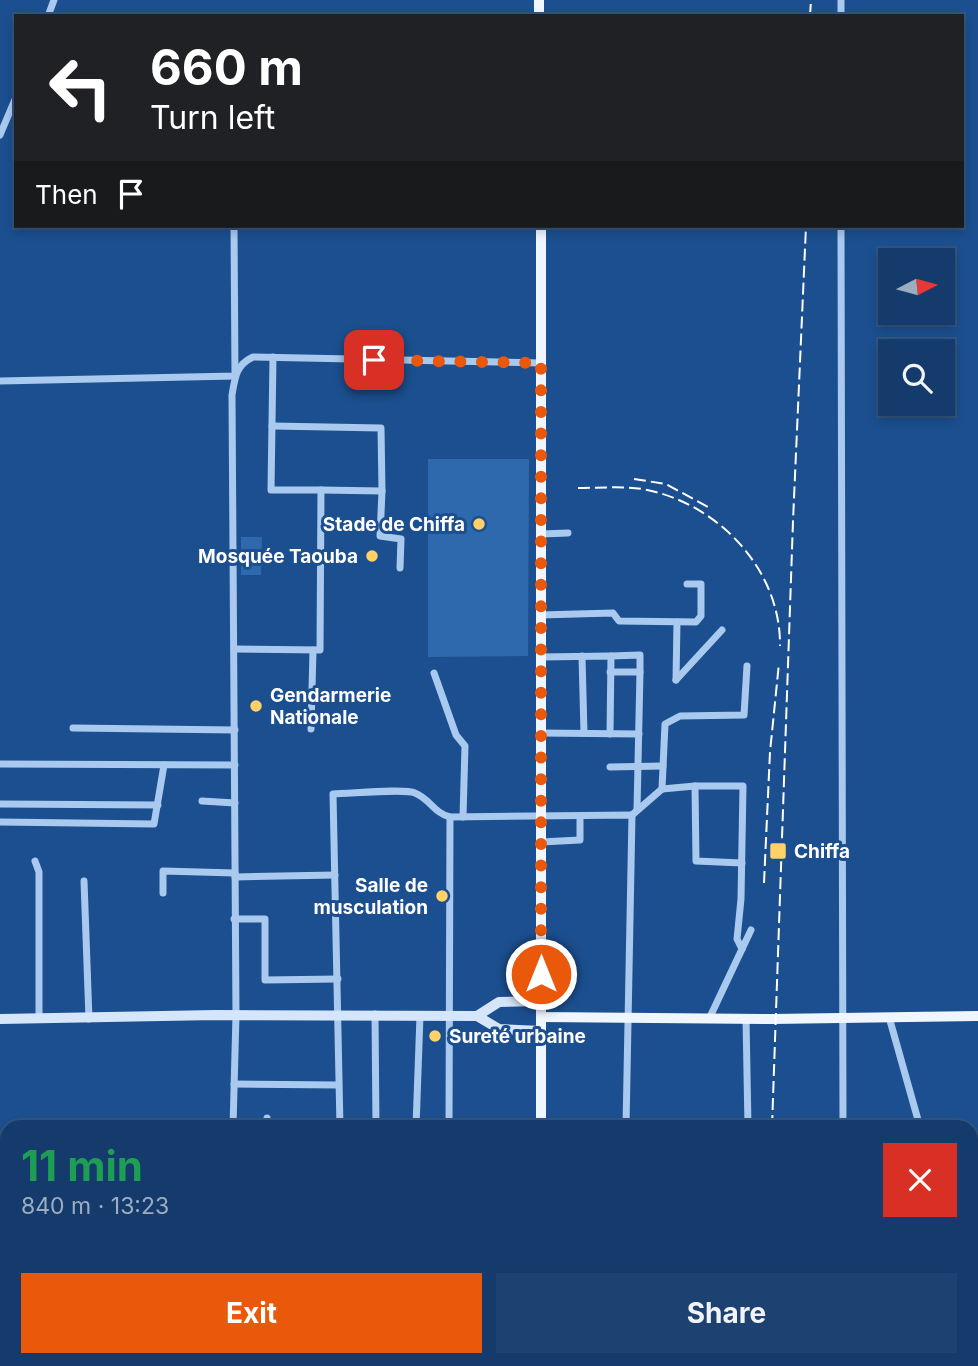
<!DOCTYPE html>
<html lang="en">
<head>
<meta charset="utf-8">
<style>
  body { margin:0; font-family:Inter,sans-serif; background:#1d4271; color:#f1f3f6; height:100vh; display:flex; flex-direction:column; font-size:26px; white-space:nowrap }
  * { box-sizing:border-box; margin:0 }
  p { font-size:23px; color:#9dadc1 }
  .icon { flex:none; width:38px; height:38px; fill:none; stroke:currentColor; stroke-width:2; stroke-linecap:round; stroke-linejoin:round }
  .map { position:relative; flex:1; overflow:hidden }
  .panel { position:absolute; left:0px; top:1120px; width:978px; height:247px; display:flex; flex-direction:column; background:#143b6b; border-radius:21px 21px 0 0; box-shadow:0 4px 10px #0003,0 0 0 2px #33557e }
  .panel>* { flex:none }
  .hud { position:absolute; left:14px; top:14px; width:950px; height:214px; border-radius:0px; box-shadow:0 4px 10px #0003,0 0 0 2px #33557e; background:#202124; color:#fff; overflow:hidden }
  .needle { width:46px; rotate:84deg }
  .tools { position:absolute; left:878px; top:248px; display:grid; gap:14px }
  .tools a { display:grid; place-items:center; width:77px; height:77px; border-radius:0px; background:#143b6b; box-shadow:0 4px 10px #0003,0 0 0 2px #33557e; font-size:35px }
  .pin { position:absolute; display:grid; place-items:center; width:60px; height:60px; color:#fff; margin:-30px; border-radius:14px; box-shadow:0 4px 10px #0006 }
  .me { position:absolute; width:77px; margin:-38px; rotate:0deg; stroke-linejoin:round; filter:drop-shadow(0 0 5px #0008) }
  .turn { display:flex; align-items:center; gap:24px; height:147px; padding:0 21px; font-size:32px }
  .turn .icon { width:91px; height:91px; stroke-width:2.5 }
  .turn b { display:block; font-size:49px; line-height:60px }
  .then { display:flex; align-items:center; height:66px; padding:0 21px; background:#0003; gap:14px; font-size:26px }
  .round { display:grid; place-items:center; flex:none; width:74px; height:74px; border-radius:0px; background:#1d4271 }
  .head { display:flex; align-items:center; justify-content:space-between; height:119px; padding:0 21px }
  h1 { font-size:42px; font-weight:700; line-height:52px; color:#1e9e55 }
  .primary-button { display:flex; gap:14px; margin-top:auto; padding:14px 21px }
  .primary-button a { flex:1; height:80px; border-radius:0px; background:#ea580c; color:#fff; font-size:28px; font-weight:700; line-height:80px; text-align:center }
  .primary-button a+a { background:#1d4271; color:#f1f3f6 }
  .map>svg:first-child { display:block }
</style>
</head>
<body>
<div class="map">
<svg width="978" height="1366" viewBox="0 0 978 1366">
  <rect width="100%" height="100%" fill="#1b4f8f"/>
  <g fill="#2e69ad">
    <path d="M428,459H529L528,656L428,657Z"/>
    <path d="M241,537H262L261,575H241Z"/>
  </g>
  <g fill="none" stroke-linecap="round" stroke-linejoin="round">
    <g stroke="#a9c9ee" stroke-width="7">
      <path d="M841,0V16"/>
      <path d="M48,16L54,0"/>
      <path d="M0,135L16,97"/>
      <path d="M841,226L843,1127"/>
      <path d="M0,381L235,376L234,226"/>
      <path d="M272,426L381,428L382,491L321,490"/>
      <path d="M382,491L380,536L401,539L400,568"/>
      <path d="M541,534L568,533"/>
      <path d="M540,615L613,613L619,621L696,622L701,616V584H687"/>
      <path d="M234,649L320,650L321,490H271L273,357"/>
      <path d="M582,656L584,733"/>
      <path d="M611,656L640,655V672"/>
      <path d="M541,657L611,656L610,734"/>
      <path d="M610,672H640L637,810"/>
      <path d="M434,673L456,735L465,746L463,817"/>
      <path d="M676,680L722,630"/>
      <path d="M676,680L677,622"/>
      <path d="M73,728L235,730"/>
      <path d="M311,729L313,650"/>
      <path d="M541,733L639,734"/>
      <path d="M0,764L235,765"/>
      <path d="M610,767L663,766"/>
      <path d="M695,786L696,861L742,863"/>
      <path d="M662,789L665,724L680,716L744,715L747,666"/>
      <path d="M202,801L235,803"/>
      <path d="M0,804L158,805"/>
      <path d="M632,815L662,789L695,786H743L741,899L737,939L742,949"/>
      <path d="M0,822L154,824L164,765"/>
      <path d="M541,842L580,840V816"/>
      <path d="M35,861L39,872V1019"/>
      <path d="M235,877L335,875"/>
      <path d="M84,881L89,1019"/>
      <path d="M163,893V871L235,873"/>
      <path d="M234,919H265V980L338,979"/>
      <path d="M375,1014L376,1127"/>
      <path d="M889,1017L920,1127"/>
      <path d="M746,1018L748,1127"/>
      <path d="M709,1019L751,930"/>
      <path d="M234,1084L338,1085"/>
      <path d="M267,1118V1127"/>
      <path d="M233,1127L236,1015L232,395C235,377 236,365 253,357L541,363"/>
      <path d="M340,1127L333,794C349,794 404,788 415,793C430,799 434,813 450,817L632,815L626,1127"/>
      <path d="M416,1127L420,1016"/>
      <path d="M449,1127L450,817"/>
      <path d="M971,1315L978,1340"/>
      <path d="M342,1360L343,1366"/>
      <path d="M238,1366V1360"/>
      <path d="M842,1366V1360"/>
    </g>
    <g stroke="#d6e6fa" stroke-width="10">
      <path d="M477,1016L499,1029L541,1031"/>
      <path d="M0,1019L216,1015L477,1016L499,1002L541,1001"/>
    </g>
    <g stroke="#f0f6ff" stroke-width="10">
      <path d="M539,0V16"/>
      <path d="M541,226V1127"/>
      <path d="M541,1017L772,1019L978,1016"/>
      <path d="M542,1360V1366"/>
    </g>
    <g stroke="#fff" stroke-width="2" stroke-dasharray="12 5" stroke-linecap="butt">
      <path d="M810,16L811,0"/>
      <path d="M634,479L666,484L708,507"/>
      <path d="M578,488C599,488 621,486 642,489C717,502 781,569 780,646"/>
      <path d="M764,883L770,752L779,663"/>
      <path d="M772,1127L793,521L806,226"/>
      <path d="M762,1366L763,1360"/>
    </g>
  </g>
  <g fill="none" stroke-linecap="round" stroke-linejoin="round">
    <path stroke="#ea580c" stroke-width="12" stroke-dasharray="0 21.6" d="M374,360L541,363V974"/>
  </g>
  <g fill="#ffd166" stroke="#1b4f8f" stroke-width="2.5">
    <circle cx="479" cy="524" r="7"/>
    <circle cx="372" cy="556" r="7"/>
    <circle cx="256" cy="706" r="7"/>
    <rect x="769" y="842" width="18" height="18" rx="3.5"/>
    <circle cx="442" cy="896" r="7"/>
    <circle cx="435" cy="1036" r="7"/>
  </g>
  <g text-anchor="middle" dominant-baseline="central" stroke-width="6" stroke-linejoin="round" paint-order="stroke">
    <g font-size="19" font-weight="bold" fill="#fff" stroke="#1b4f8f" text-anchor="end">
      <text x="465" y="524">Stade de Chiffa</text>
      <text x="358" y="556">Mosquée Taouba</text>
      <text x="270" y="695" text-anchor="start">Gendarmerie<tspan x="270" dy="22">Nationale</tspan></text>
      <text x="794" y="851" text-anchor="start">Chiffa</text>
      <text x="428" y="885">Salle de<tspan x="428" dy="22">musculation</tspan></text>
      <text x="449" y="1036" text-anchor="start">Sureté urbaine</text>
    </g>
  </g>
</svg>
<div class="tools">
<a><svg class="needle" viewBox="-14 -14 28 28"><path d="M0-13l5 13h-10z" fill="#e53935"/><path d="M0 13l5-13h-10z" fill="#9dadc1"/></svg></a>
<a><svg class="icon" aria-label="search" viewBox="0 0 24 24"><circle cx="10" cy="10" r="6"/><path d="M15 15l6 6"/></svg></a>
</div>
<div class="pin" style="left:374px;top:360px;background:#d93025"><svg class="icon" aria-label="arrive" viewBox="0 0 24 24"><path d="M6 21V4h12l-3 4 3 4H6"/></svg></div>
<svg class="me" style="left:541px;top:974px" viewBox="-20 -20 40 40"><circle r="17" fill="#ea580c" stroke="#fff" stroke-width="3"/><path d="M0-11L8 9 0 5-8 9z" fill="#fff"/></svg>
<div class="hud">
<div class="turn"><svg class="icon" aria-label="left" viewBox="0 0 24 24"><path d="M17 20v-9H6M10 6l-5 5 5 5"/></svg><div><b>660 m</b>Turn left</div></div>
<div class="then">Then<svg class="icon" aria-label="arrive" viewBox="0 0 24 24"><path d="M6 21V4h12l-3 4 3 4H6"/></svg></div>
</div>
<section class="panel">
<div class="head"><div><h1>11 min</h1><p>840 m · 13:23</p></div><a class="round" style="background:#d93025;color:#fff"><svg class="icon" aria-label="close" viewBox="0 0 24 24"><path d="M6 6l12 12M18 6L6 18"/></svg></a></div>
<div class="primary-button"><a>Exit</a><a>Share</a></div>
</section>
</div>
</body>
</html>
